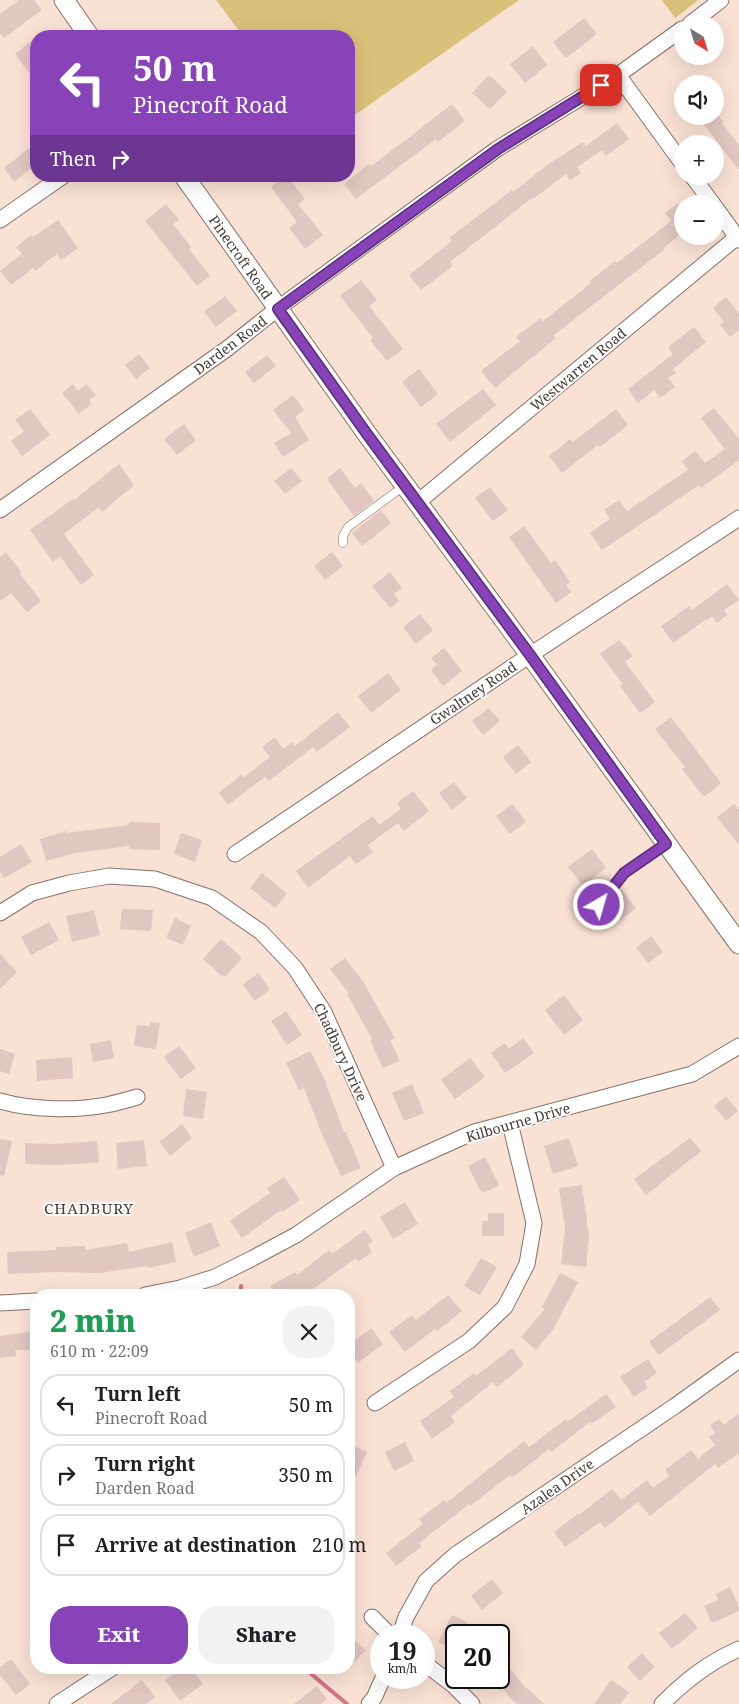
<!DOCTYPE html>
<html lang="en">
<head>
<meta charset="utf-8">
<style>
  body { margin:0; font-family:"Noto Serif",serif; background:#f2f2f2; color:#202124; height:100vh; display:flex; flex-direction:column; font-size:19px; white-space:nowrap }
  * { box-sizing:border-box; margin:0 }
  p { font-size:16px; color:#757577 }
  .icon { flex:none; width:28px; height:28px; fill:none; stroke:currentColor; stroke-width:2; stroke-linecap:round; stroke-linejoin:round }
  .map { position:relative; flex:1; overflow:hidden }
  .drawer { position:absolute; left:30px; top:1289px; width:325px; height:385px; display:flex; flex-direction:column; background:#fff; border-radius:20px; box-shadow:0 5px 20px #0002 }
  .drawer>* { flex:none }
  .top-card { position:absolute; left:30px; top:30px; width:325px; height:152px; border-radius:20px; box-shadow:0 5px 20px #0002; background:#8743b7; color:#fff; overflow:hidden }
  .needle { width:32px; rotate:142deg }
  .controls { position:absolute; left:674px; top:15px; display:grid; gap:10px }
  .controls a { display:grid; place-items:center; width:50px; height:50px; border-radius:50%; background:#fff; box-shadow:0 5px 20px #0002; font-size:25px }
  .speed { position:absolute; left:370px; top:1624px; display:flex; gap:10px; font-size:25px; font-weight:700; text-align:center }
  .speed>* { display:grid; place-content:center; width:65px; height:65px; border-radius:50%; background:#fff; box-shadow:0 5px 20px #0002; line-height:1 }
  .speed small { font-size:12px; font-weight:400 }
  .speed .limit { border:2px solid #111; border-radius:8px; background:#fff; color:#111 }
  .pin { position:absolute; display:grid; place-items:center; width:42px; height:42px; color:#fff; margin:-21px; border-radius:10px; box-shadow:0 2px 8px #0006 }
  .me { position:absolute; width:55px; margin:-28px; rotate:38deg; stroke-linejoin:round; filter:drop-shadow(0 0 4px #0008) }
  .turn { display:flex; align-items:center; gap:18px; height:105px; padding:0 20px; font-size:22px }
  .turn .icon { width:65px; height:65px; stroke-width:2.5 }
  .turn b { display:block; font-size:35px; line-height:42px }
  .then { display:flex; align-items:center; height:48px; padding:0 20px; background:#0003; gap:10px; font-size:19px }
  .round { display:grid; place-items:center; flex:none; width:52px; height:52px; border-radius:20px; background:#f2f2f2 }
  .overview { display:flex; align-items:center; justify-content:space-between; height:85px; padding:0 20px }
  h1 { font-size:30px; font-weight:800; line-height:38px; color:#1e9e55 }
  .primary-button { display:flex; gap:10px; margin-top:auto; padding:10px 20px }
  .primary-button a { flex:1; height:58px; border-radius:20px; background:#8743b7; color:#fff; font-size:20px; font-weight:800; line-height:58px; text-align:center }
  .primary-button a+a { background:#f2f2f2; color:#202124 }
  ul { padding:0; list-style:none }
  li { display:flex; align-items:center; gap:15px; height:62px; margin:0 10px 8px; padding:0 10px; border:2px solid #e0e0e0; border-radius:20px }
  li div { flex:1 }
  li b { display:block; font-size:19px }
  li em { font-style:normal }
  .map>svg:first-child { display:block }
</style>
</head>
<body>
<div class="map">
<svg width="739" height="1704" viewBox="0 0 739 1704">
  <rect width="100%" height="100%" fill="#f9e1d4"/>
  <g fill="#dac179">
    <path d="M216,0H519L349,119V36H243Z"/>
    <path d="M662,0H698L675,18Z"/>
  </g>
  <g fill="none" stroke-linecap="round" stroke-linejoin="round">
    <g stroke="#d37384" stroke-width="4">
      <path d="M241,1286V1295"/>
      <path d="M310,1668V1673L347,1704"/>
    </g>
  </g>
  <g fill="#e1c6c1">
    <path d="M19,0H34L42,10L4,38L0,33V14Z"/>
    <path d="M584,18L597,34L566,58L553,42Z"/>
    <path d="M36,37V82L15,54Z"/>
    <path d="M533,46L547,65L525,83L510,64Z"/>
    <path d="M489,75L507,92L490,109L472,93Z"/>
    <path d="M452,104L465,121L438,142L436,139L356,199L344,184L369,164L371,166L411,136Z"/>
    <path d="M697,116H719L723,122L722,123L739,145V170Z"/>
    <path d="M617,123L629,139L606,156L602,150L577,167L581,173L570,180L566,174L533,199L532,198L450,262L453,266L421,290L409,275L452,241L449,238L512,190L513,192L550,163L583,142L586,146Z"/>
    <path d="M36,143V165L14,182L4,168Z"/>
    <path d="M285,176H287L305,199L298,204L323,235L305,249L289,228L297,222L271,187Z"/>
    <path d="M678,203L682,208V233L664,248L665,249L554,335L556,338L495,388L481,371L520,341L516,337L541,318L543,321L591,283L590,281L615,261L617,263L671,221L665,213Z"/>
    <path d="M166,204L179,220L173,224L191,247L189,249L210,276L197,286L145,221Z"/>
    <path d="M58,220L78,248L61,260L57,254L35,271L33,268L11,285L0,271L22,254L16,247L31,235L33,237Z"/>
    <path d="M361,280L377,300L369,306L403,349L387,361L370,340L373,338L340,296Z"/>
    <path d="M225,296L237,311L216,327L204,312Z"/>
    <path d="M726,297L739,314V330L730,337L720,325L724,322L713,308Z"/>
    <path d="M694,327L706,342L673,369L676,373L668,378L675,387L660,398L654,390L638,403L628,389L673,354L668,347Z"/>
    <path d="M139,354L150,368L136,379L125,365Z"/>
    <path d="M267,355L276,366L254,383L245,372Z"/>
    <path d="M419,369L438,394L421,407L402,382Z"/>
    <path d="M73,384L78,391L86,384L96,395L89,400L91,404L79,414L62,393Z"/>
    <path d="M483,389L496,405L450,442L436,424Z"/>
    <path d="M293,395L304,410L295,417L309,440L283,457L274,443L291,433L273,410Z"/>
    <path d="M714,408L739,439V460L701,488L699,485L602,550L590,533L610,519L604,510L619,500L627,511L688,470L682,461L695,451L705,463L725,449L701,418Z"/>
    <path d="M30,409L50,435L22,456L11,441L24,431L15,420Z"/>
    <path d="M616,409L628,425L600,447L598,445L562,473L549,456L570,439L573,442Z"/>
    <path d="M184,424L196,440L177,455L164,439Z"/>
    <path d="M119,464L134,485L102,512L99,507L64,534L94,575L81,585L60,556L53,562L30,530L73,499L74,500Z"/>
    <path d="M291,468L302,481L285,494L274,481Z"/>
    <path d="M340,468L355,488L361,483L374,501L354,516L327,479Z"/>
    <path d="M490,487L508,510L493,521L475,498Z"/>
    <path d="M381,510L391,523L362,546L352,533Z"/>
    <path d="M524,526L551,563L555,560L570,582L566,585L571,592L556,603L509,537Z"/>
    <path d="M6,552L21,572L20,574L41,601L27,612L11,593L0,601V557Z"/>
    <path d="M332,552L343,566L325,580L314,566Z"/>
    <path d="M390,572L402,588L394,594L399,601L390,608L372,586Z"/>
    <path d="M727,584L739,600L724,610L727,615L717,623L712,616L706,621L705,620L673,643L661,626L689,606L692,610Z"/>
    <path d="M420,614L433,630L416,644L403,627Z"/>
    <path d="M619,640L633,656L625,662L655,702L640,713L620,686L623,684L600,654Z"/>
    <path d="M444,648L462,671L443,686L431,670L437,665L431,658Z"/>
    <path d="M388,673L401,690L371,713L358,696Z"/>
    <path d="M489,708L500,721L483,735L472,721Z"/>
    <path d="M338,712L350,727L317,752L313,747L269,781L265,777L228,805L219,793L241,775L243,778L270,757L262,747L275,737L283,749L292,742L295,746Z"/>
    <path d="M671,717L721,783L704,797L682,769L685,767L655,729Z"/>
    <path d="M518,745L531,762L516,774L503,757Z"/>
    <path d="M454,782L467,798L452,810L439,793Z"/>
    <path d="M413,791L429,811L404,831L398,823L368,845L373,852L356,864L350,856L308,888L296,871L373,816L379,825L401,809L397,803Z"/>
    <path d="M512,804L526,821L510,834L496,816Z"/>
    <path d="M734,804L739,810V845L717,817Z"/>
    <path d="M129,822L160,823V850L129,849V846L75,853L46,861L40,839L67,831V833L129,825Z"/>
    <path d="M181,833L202,840L195,862L174,854Z"/>
    <path d="M21,844L32,862L4,878L0,872V857Z"/>
    <path d="M592,849L606,868L583,886L568,867Z"/>
    <path d="M262,873L287,894L275,908L250,888Z"/>
    <path d="M621,889L636,908L621,920L608,903Z"/>
    <path d="M122,909L153,910L151,931L120,929Z"/>
    <path d="M94,910L100,935L72,942L66,916Z"/>
    <path d="M175,918L191,926L183,945L166,938Z"/>
    <path d="M49,922L59,940L31,955L21,937Z"/>
    <path d="M651,936L663,952L648,963L636,948Z"/>
    <path d="M221,939L242,958L226,976H222L203,959Z"/>
    <path d="M0,954L17,972L0,989Z"/>
    <path d="M345,958L364,983L395,1038L390,1040L400,1061L383,1068L370,1040L372,1039L347,994L349,993L330,969Z"/>
    <path d="M258,973L270,989L255,1001L243,985Z"/>
    <path d="M564,995L583,1020L564,1035L545,1010Z"/>
    <path d="M286,1011L302,1035L287,1045L271,1021Z"/>
    <path d="M150,1022L160,1023L156,1049L134,1046L137,1025L149,1026Z"/>
    <path d="M523,1038L534,1053L505,1073L491,1053L505,1043L509,1049Z"/>
    <path d="M111,1040L114,1058L93,1062L90,1044Z"/>
    <path d="M179,1046L196,1068L181,1079L164,1057Z"/>
    <path d="M0,1049L15,1054L9,1074L0,1071Z"/>
    <path d="M310,1051L324,1078L344,1132H346L361,1168L341,1176L321,1132L304,1088L299,1090L286,1063Z"/>
    <path d="M72,1057L73,1078L37,1081L36,1060Z"/>
    <path d="M470,1058L485,1077L455,1099L441,1080Z"/>
    <path d="M412,1084L424,1113L404,1121L392,1093Z"/>
    <path d="M186,1089L207,1092L203,1119L183,1116Z"/>
    <path d="M726,1096L738,1111L726,1121L714,1106Z"/>
    <path d="M182,1124L192,1138L170,1156L159,1142Z"/>
    <path d="M569,1138L578,1166L553,1174L544,1146Z"/>
    <path d="M690,1138L701,1151L646,1195L634,1179Z"/>
    <path d="M0,1139L12,1141L4,1176L0,1175Z"/>
    <path d="M144,1140L147,1166L118,1169L116,1143Z"/>
    <path d="M97,1141L99,1162L61,1165L25,1164V1143L53,1144Z"/>
    <path d="M485,1157L499,1185L485,1192H481L468,1166Z"/>
    <path d="M284,1177L300,1200L282,1212L281,1210L242,1238L230,1221L270,1193L267,1188Z"/>
    <path d="M582,1185L589,1238L586,1267L561,1264L565,1229L559,1188Z"/>
    <path d="M405,1202L418,1224L393,1239L380,1217Z"/>
    <path d="M488,1213H504V1236H482V1221H488Z"/>
    <path d="M211,1222L220,1246L194,1257L185,1233Z"/>
    <path d="M365,1230L373,1241L368,1245L372,1252L358,1262L356,1258L305,1295H275L270,1286L295,1272L297,1275L329,1250L332,1254Z"/>
    <path d="M172,1242L176,1262L148,1268L147,1266L100,1273L57,1272L8,1274L7,1252L56,1250V1247L85,1246V1250L127,1243L129,1252Z"/>
    <path d="M481,1258L497,1267L480,1295L464,1286Z"/>
    <path d="M560,1273L578,1282L554,1328L536,1350L521,1337L545,1309L542,1307Z"/>
    <path d="M448,1295L462,1311L437,1331L435,1329L405,1352L389,1332L412,1315L416,1320Z"/>
    <path d="M710,1297L720,1310L659,1355L649,1342Z"/>
    <path d="M371,1328L383,1344L358,1363L349,1350V1345Z"/>
    <path d="M36,1331V1350H15L16,1356L0,1358V1336Z"/>
    <path d="M512,1348L524,1365L497,1387L493,1382L451,1416L455,1422L432,1439L420,1421L454,1397L450,1391L474,1373L476,1376Z"/>
    <path d="M648,1359L657,1373L644,1382L648,1388L634,1397L620,1377Z"/>
    <path d="M606,1394L616,1407L591,1424L590,1422L551,1452L549,1449L512,1478L510,1475L470,1506L469,1504L419,1543L421,1547L396,1566L386,1553L423,1524L419,1519L444,1500L446,1503L524,1441L529,1447L566,1419L567,1422Z"/>
    <path d="M739,1413V1453L718,1468L715,1464L650,1516L638,1502L605,1528L600,1522L565,1547L554,1532L578,1514L579,1515L612,1489L621,1500L647,1480L653,1488L669,1476L665,1470L691,1450L698,1459L715,1445L709,1437L715,1433L710,1425L719,1419L724,1425Z"/>
    <path d="M405,1442L414,1461L394,1471L385,1452Z"/>
    <path d="M349,1444L367,1452L356,1476L349,1472Z"/>
    <path d="M492,1579L503,1593L482,1610L471,1596Z"/>
    <path d="M730,1587L739,1607V1611L715,1622H711L704,1606L718,1600L716,1594Z"/>
    <path d="M685,1613L698,1628L672,1649L659,1633Z"/>
    <path d="M452,1615L467,1622L461,1635H456V1645L454,1650L438,1642Z"/>
    <path d="M354,1640L366,1650L349,1668V1646Z"/>
    <path d="M642,1653L655,1667L640,1681L627,1667Z"/>
    <path d="M499,1654L526,1689L527,1688L544,1704H517L510,1698L499,1683Z"/>
    <path d="M11,1659L30,1684L16,1695L0,1675V1667Z"/>
    <path d="M182,1668H191L203,1684L180,1701L165,1680Z"/>
    <path d="M142,1680L155,1697L146,1704H111Z"/>
    <path d="M611,1680L629,1692L620,1704H594Z"/>
    <path d="M317,1686L327,1699L321,1704H294Z"/>
  </g>
  <g fill="none" stroke-linecap="round" stroke-linejoin="round">
    <g stroke="#867166" stroke-width="9">
      <g id="service">
        <path d="M343,543V536L348,527L404,486"/>
        <path d="M599,905L624,873L666,844"/>
      </g>
    </g>
    <g stroke="#867166" stroke-width="17">
      <g id="minor">
        <path d="M690,24L721,0"/>
        <path d="M618,75L682,163"/>
        <path d="M692,176L713,204"/>
        <path d="M715,207L739,240"/>
        <path d="M0,220L63,176"/>
        <path d="M418,502L737,237"/>
        <path d="M0,510L228,348L277,309L362,247L497,149L618,75L682,29"/>
        <path d="M235,854L530,655L739,518"/>
        <path d="M0,913L32,893L69,883L109,876L155,879L212,898L261,932L295,968L324,1012L394,1168"/>
        <path d="M0,1101C31,1110 74,1111 106,1105C116,1103 127,1100 137,1097"/>
        <path d="M145,1295L180,1288L215,1277L253,1258L296,1235L394,1168L474,1132L692,1074L739,1046"/>
        <path d="M0,1303L36,1301"/>
        <path d="M375,1403L469,1341L505,1307L527,1264L534,1223L510,1123"/>
        <path d="M372,1617L390,1635"/>
        <path d="M400,1635L406,1617L426,1581L455,1555L675,1406L739,1360"/>
        <path d="M424,1663L453,1685L472,1704"/>
        <path d="M57,1704L112,1668"/>
        <path d="M369,1704L374,1698L383,1678"/>
        <path d="M662,1704C686,1680 709,1662 739,1649"/>
      </g>
    </g>
    <g stroke="#867166" stroke-width="21">
      <g id="tertiary">
        <path d="M64,0L89,36"/>
        <path d="M184,176L367,434L530,655L739,944"/>
      </g>
    </g>
    <use href="#service" stroke="#fff" stroke-width="8"/>
    <use href="#minor" stroke="#fff" stroke-width="15"/>
    <use href="#tertiary" stroke="#fff" stroke-width="19"/>
  </g>
  <g fill="none" stroke-linecap="round" stroke-linejoin="round">
    <g stroke="#582c77" stroke-width="12">
      <path id="route" d="M599,905L624,873L666,844L530,655L367,434L278,309L498,149L601,85"/>
    </g>
    <use href="#route" stroke="#8743b7" stroke-width="9"/>
  </g>
  <g text-anchor="middle" dominant-baseline="central" stroke-width="4" stroke-linejoin="round" paint-order="stroke">
    <g font-size="14" fill="#443a35" stroke="#fff">
      <text transform="translate(241 257) rotate(55)">Pinecroft Road</text>
      <text transform="translate(230 345) rotate(-37)">Darden Road</text>
      <text transform="translate(578 369) rotate(-40)">Westwarren Road</text>
      <text transform="translate(473 693) rotate(-34)">Gwaltney Road</text>
      <text transform="translate(341 1052) rotate(65)">Chadbury Drive</text>
      <text transform="translate(518 1122) rotate(-16)">Kilbourne Drive</text>
      <text transform="translate(557 1486) rotate(-35)">Azalea Drive</text>
    </g>
    <g font-size="15" letter-spacing="1" fill="#443a35" stroke="#fff">
      <text x="89" y="1208">CHADBURY</text>
    </g>
  </g>
</svg>
<div class="controls">
<a><svg class="needle" viewBox="-14 -14 28 28"><path d="M0-13l5 13h-10z" fill="#e53935"/><path d="M0 13l5-13h-10z" fill="#757577"/></svg></a>
<a><svg class="icon" aria-label="sound" viewBox="0 0 24 24"><path d="M4 9h4l5-4v14l-5-4H4zM17 9q2 3 0 6"/></svg></a>
<a>+</a>
<a>−</a>
</div>
<div class="speed"><div>19<small>km/h</small></div><div class="limit">20</div></div>
<div class="pin" style="left:601px;top:85px;background:#d93025"><svg class="icon" aria-label="arrive" viewBox="0 0 24 24"><path d="M6 21V4h12l-3 4 3 4H6"/></svg></div>
<svg class="me" style="left:599px;top:905px" viewBox="-20 -20 40 40"><circle r="17" fill="#8743b7" stroke="#fff" stroke-width="3"/><path d="M0-11L8 9 0 5-8 9z" fill="#fff"/></svg>
<div class="top-card">
<div class="turn"><svg class="icon" aria-label="left" viewBox="0 0 24 24"><path d="M17 20v-9H6M10 6l-5 5 5 5"/></svg><div><b>50 m</b>Pinecroft Road</div></div>
<div class="then">Then<svg class="icon" aria-label="right" viewBox="0 0 24 24"><path d="M7 20v-9h11M14 6l5 5-5 5"/></svg></div>
</div>
<section class="drawer">
<div class="overview"><div><h1>2 min</h1><p>610 m · 22:09</p></div><a class="round"><svg class="icon" aria-label="close" viewBox="0 0 24 24"><path d="M6 6l12 12M18 6L6 18"/></svg></a></div>
<ul>
<li><svg class="icon" aria-label="left" viewBox="0 0 24 24"><path d="M17 20v-9H6M10 6l-5 5 5 5"/></svg><div><b>Turn left</b><p>Pinecroft Road</p></div><em>50 m</em></li>
<li><svg class="icon" aria-label="right" viewBox="0 0 24 24"><path d="M7 20v-9h11M14 6l5 5-5 5"/></svg><div><b>Turn right</b><p>Darden Road</p></div><em>350 m</em></li>
<li><svg class="icon" aria-label="arrive" viewBox="0 0 24 24"><path d="M6 21V4h12l-3 4 3 4H6"/></svg><div><b>Arrive at destination</b></div><em>210 m</em></li>
</ul>
<div class="primary-button"><a>Exit</a><a>Share</a></div>
</section>
</div>
</body>
</html>
